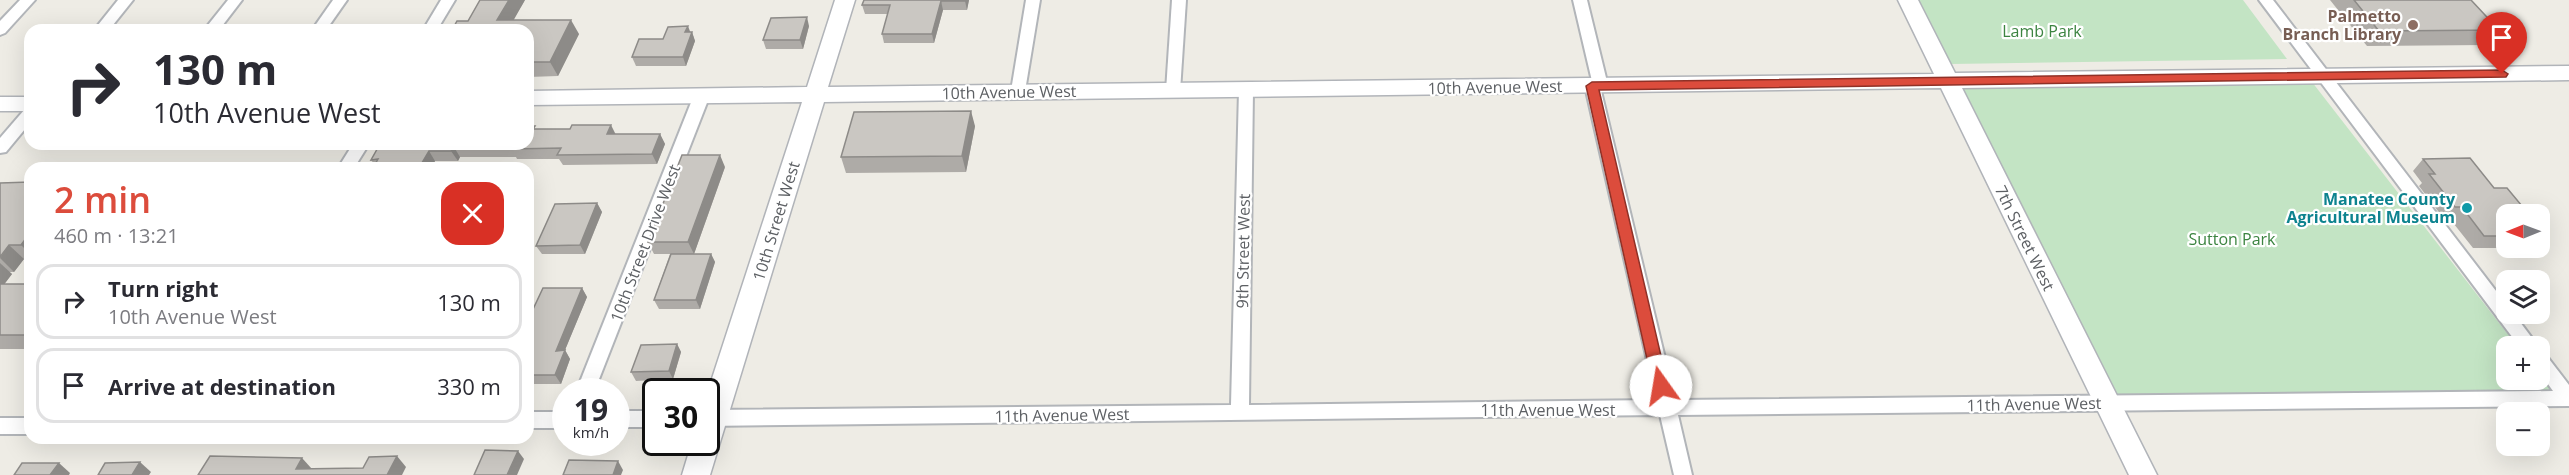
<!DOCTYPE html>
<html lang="en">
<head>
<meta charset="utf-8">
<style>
  body { margin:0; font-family:"Open Sans",sans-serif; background:#f2f2f3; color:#2b2b33; height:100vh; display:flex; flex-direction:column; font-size:22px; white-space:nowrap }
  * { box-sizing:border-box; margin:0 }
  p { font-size:20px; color:#7c7c81 }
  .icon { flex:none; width:33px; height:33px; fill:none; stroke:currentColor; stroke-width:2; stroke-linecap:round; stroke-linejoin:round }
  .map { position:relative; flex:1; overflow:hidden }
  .sheet { position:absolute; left:24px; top:162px; width:510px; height:282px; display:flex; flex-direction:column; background:#fff; border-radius:18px; box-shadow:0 6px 24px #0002 }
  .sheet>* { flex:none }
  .guide { position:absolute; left:24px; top:24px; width:510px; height:126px; border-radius:18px; box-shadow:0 6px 24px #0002; background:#fff; color:#2b2b33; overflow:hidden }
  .needle { width:39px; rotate:269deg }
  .tools { position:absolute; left:2496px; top:204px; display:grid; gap:12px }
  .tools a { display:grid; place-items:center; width:54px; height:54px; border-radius:12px; background:#fff; box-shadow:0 6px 24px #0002; font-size:30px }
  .speed { position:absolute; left:552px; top:378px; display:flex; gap:12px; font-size:30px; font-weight:700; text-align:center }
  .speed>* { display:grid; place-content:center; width:78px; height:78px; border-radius:50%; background:#fff; box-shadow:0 6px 24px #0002; line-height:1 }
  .speed small { font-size:15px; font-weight:400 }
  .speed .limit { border:3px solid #111; border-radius:9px; background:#fff; color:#111 }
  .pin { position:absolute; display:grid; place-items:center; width:51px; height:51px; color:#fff; margin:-62px -26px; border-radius:50% 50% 50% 0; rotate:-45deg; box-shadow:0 0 6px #0007 }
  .pin .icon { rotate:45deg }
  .me { position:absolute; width:66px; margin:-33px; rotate:347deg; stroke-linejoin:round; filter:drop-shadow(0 0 4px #0008) }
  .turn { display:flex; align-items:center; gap:21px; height:126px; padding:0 30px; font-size:27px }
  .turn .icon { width:78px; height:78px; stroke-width:2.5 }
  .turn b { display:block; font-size:42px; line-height:51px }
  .round { display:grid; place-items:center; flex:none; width:63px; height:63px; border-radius:18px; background:#f2f2f3 }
  .overview { display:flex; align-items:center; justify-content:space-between; height:102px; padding:0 30px }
  h1 { font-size:36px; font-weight:600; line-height:45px; color:#dc4c3c }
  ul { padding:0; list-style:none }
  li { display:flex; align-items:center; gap:18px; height:75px; margin:0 12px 9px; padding:0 18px; border:3px solid #e1e1e2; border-radius:18px }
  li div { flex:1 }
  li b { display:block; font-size:22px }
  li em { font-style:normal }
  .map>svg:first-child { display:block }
</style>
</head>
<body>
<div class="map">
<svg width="2569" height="475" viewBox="0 0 2569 475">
  <rect width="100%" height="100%" fill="#eeece5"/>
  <g fill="#c3e4c4">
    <path d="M1918,0H2243L2287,59L1951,64Z"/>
    <path d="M2312,82L2517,346H2506V380H2540V375L2551,390L2113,397L1957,85Z"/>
  </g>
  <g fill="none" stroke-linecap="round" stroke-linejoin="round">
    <g stroke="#b2b5b9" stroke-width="4">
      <g id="street">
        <path d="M20,0H35L5,33L0,35V21Z"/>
        <path d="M118,0H133L109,30H94Z"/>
        <path d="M228,0H242L219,30H204Z"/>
        <path d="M333,0H347L326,30H312Z"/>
        <path d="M441,0H455L437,30H423Z"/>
        <path d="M1026,0H1040L1025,91L1018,96L1011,91Z"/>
        <path d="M1172,0H1186L1180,91L1173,96L1166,91Z"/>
        <path d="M1573,0H1587L1608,86L1606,90L1601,91L1675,400L2553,391L2540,373V353L2546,355L2569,385V406L1678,415L1692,475H1674L1660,415L706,426V410L1231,405L1239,90L1246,85L1253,90L1249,405L1656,400L1585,86L1587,82L1592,81Z"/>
        <path d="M2259,0H2273L2506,304V314H2514L2538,346H2519Z"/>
        <path d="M702,90L710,95L594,392H576L694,95Z"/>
        <path d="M30,108V123L6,152L0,153V138L25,109Z"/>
        <path d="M353,144H369L354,168H338Z"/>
        <rect x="616" y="411" width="40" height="16"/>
        <rect x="528" y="412" width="38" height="16"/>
        <rect x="0" y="418" width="30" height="16"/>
      </g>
    </g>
    <g stroke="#b1b4b9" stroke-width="3">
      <g id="secondary">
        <path d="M835,0H855L828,87L1934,74L1898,0H1918L1955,73L2569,66V80L1962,88L2157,475H2129L1941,88L824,102L710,475H682L692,442H706V397L802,102L528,105V91L807,87Z"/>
        <rect x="0" y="97" width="30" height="14"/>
      </g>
    </g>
    <use href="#street" fill="#fff" fill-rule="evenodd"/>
    <use href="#secondary" fill="#fff" fill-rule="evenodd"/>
  </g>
  <g fill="#aeaba7">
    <path d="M525,0L513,20L579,34L558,76L528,77V30L468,21Z"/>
    <path d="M864,0H969L967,10H943L934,43H884L882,34L888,14H865L862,5Z"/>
    <path d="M2330,0H2471L2499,30L2486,45L2367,46Z"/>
    <path d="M809,26L803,49H766L763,40Z"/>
    <path d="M690,32H692L695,41L686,66H636L632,57L663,39Z"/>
    <path d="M975,126L966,172L846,173L841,157Z"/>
    <path d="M537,129L616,134H660L665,144L657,164L563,165L559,159H517L516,157H460L458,161H435L431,168H373L375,165L371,160Z"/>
    <path d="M2423,159L2494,188L2527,212L2525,214H2506V248H2511H2473L2450,219H2444L2419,186L2422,183L2413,171Z"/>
    <path d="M725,167L694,254H711L715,262L700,309H659L654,300L670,254H654L648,242Z"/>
    <path d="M30,182V259H24L14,272H9L12,274L4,284H30V349H0V183Z"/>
    <path d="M597,203L602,212L585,254H542L536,246Z"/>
    <path d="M582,288L587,297L565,350L570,359L561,384H528V320Z"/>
    <path d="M677,344L681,352L673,379L636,381L631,372Z"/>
  </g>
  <g fill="#8d8b88">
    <path d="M509,0H525L508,30L497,20Z"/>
    <path d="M965,0H969L967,10L965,1Z"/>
    <path d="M941,1L943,10L934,43L932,34Z"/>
    <path d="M807,17L809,26L803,49L800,40Z"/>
    <path d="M571,20L579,34L558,76L550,62Z"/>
    <path d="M688,26L691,34L692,32L695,41L686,66L683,57L685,32Z"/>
    <path d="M971,111L975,126L966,172L962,156Z"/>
    <path d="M611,125L616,135L607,134Z"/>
    <path d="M660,134L665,144L657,164L652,154Z"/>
    <path d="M454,147L460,157L458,161L451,151Z"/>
    <path d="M429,151L435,161L431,168H419Z"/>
    <path d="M720,155L725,167L694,254L688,242Z"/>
    <path d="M597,203L602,212L585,254L580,245Z"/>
    <path d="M30,233V254L21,245Z"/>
    <path d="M9,245L24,259L14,272L0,258Z"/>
    <path d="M711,254L715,262L700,309L696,300Z"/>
    <path d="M0,263L12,274L0,290Z"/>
    <path d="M582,288L587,297L565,350L570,359L561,384L555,375L556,351Z"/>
    <path d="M677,344L681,352L673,379L669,371Z"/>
    <path d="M518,451L524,459L517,475H507Z"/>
    <path d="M397,456L406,467L402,475H387Z"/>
    <path d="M302,458L312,469H296Z"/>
    <path d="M618,461L623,470L621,475H613Z"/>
    <path d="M140,462L151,472L149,475H132Z"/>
    <path d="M59,463L70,473L69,475H50Z"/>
  </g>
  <g fill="#cac7c2" stroke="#8d8b88" stroke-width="1.5">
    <path d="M480,0H509L497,20H571L550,62H528V30H452L457,21H468Z"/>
    <path d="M864,0H965V1H941L932,34H882L890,5H862Z"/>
    <path d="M2354,0H2471L2499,30L2379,31Z"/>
    <path d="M807,17L800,40H763L771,18Z"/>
    <path d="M688,26L685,32H692L683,57H632L639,39H663L668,27Z"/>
    <path d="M971,111L962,156L841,157L854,112Z"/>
    <path d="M572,125H611L607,134H660L652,154L557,155L561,148L511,149L513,146L454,147L451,151H429L419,168H373L378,159L371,160L380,144H528V126H535L533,129H570Z"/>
    <path d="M682,155H720L688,242H648Z"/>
    <path d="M2470,158L2494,188H2507L2527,212H2503L2506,217V236H2484L2462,207H2455L2429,174H2435L2423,159Z"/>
    <path d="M30,182V233L21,245H9L0,257V183Z"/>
    <path d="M597,203L580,245L536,246L555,204Z"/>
    <path d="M671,254H711L696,300H654Z"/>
    <path d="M0,284H30V331L27,335H0Z"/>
    <path d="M543,288H582L556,351L565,350L555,375H528V320Z"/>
    <path d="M677,344L669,371L631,372L641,345Z"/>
    <path d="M485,450L518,451L507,475H474Z"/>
    <path d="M210,456L302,458L296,469L363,468L369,457L397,456L387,475H198Z"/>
    <path d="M569,460L618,461L613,475H563Z"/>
    <path d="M140,462L132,475H98L105,463Z"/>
    <path d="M22,463H59L50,475H14Z"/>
  </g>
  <path fill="#dc4c3c" stroke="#8f3127" stroke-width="1.5" d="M2502,70L2508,74L2506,77L1599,90L1668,386L1666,390H1656L1653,386L1586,86L1592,82Z"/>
  <circle fill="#8d6e63" stroke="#fff" stroke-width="2" cx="2413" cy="25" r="6"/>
  <circle fill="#0f9aa8" stroke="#fff" stroke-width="2" cx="2467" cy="208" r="6"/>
  <g text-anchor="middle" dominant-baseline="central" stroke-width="4.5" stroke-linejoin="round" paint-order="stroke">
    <g font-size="16" font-weight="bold" fill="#785e54" stroke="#fff" text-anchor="end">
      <text x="2401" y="16">Palmetto<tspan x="2401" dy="18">Branch Library</tspan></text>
    </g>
    <g font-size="16" fill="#3c8441" stroke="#fff">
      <text x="2042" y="31">Lamb Park</text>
      <text x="2232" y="239">Sutton Park</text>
    </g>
    <g font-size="16" fill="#5d6064" stroke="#fff">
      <text transform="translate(1495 87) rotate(-1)">10th Avenue West</text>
      <text transform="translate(1009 92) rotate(-1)">10th Avenue West</text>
      <text transform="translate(776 221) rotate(-73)">10th Street West</text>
      <text transform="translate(2025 238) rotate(64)">7th Street West</text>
      <text transform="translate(645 243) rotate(-69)">10th Street Drive West</text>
      <text transform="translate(1243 251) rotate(-89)">9th Street West</text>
      <text transform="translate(2034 404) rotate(-1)">11th Avenue West</text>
      <text x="1548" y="410">11th Avenue West</text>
      <text transform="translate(1062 415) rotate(-1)">11th Avenue West</text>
    </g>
    <g font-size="16" font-weight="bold" fill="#0d838f" stroke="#fff" text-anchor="end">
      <text x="2455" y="199">Manatee County<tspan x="2455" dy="18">Agricultural Museum</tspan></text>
    </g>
  </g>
</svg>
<div class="tools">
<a><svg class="needle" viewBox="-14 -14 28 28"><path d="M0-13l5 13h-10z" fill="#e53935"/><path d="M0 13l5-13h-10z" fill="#7c7c81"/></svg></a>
<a><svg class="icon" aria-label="layers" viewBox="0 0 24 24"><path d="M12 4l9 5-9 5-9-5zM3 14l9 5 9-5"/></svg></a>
<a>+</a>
<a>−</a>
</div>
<div class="speed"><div>19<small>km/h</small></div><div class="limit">30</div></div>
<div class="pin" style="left:2502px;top:74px;background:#d93025"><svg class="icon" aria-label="arrive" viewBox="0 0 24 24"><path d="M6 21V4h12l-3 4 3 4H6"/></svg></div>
<svg class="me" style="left:1661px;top:386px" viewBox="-20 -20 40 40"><circle r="19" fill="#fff"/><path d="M0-13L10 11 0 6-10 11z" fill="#dc4c3c"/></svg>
<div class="guide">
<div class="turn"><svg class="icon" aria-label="right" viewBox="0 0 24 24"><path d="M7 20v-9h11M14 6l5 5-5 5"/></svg><div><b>130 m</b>10th Avenue West</div></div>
</div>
<section class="sheet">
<div class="overview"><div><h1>2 min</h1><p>460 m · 13:21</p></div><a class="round" style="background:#d93025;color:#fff"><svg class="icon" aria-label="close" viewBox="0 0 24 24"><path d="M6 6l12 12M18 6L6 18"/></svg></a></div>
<ul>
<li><svg class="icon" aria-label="right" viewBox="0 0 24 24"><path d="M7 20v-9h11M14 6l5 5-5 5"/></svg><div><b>Turn right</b><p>10th Avenue West</p></div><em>130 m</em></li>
<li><svg class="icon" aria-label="arrive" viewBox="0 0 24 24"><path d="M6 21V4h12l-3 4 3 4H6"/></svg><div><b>Arrive at destination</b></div><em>330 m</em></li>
</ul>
</section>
</div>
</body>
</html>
